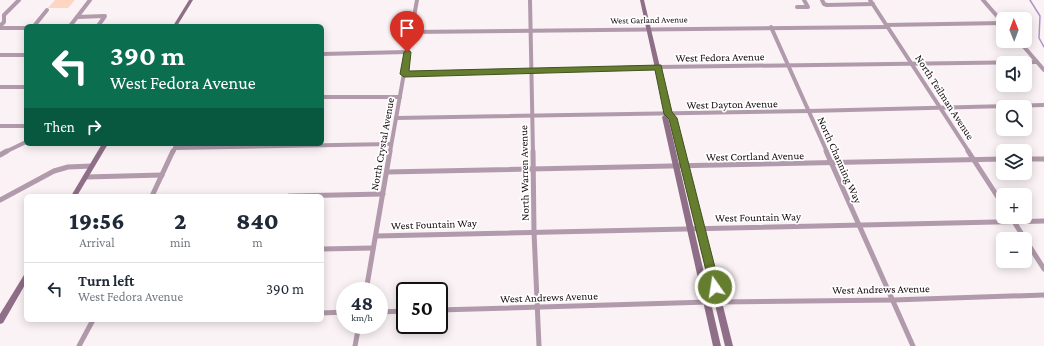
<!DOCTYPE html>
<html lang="en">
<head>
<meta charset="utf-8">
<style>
  body { margin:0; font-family:"Crimson Pro",serif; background:#f2f2f3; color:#1f2937; height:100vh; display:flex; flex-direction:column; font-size:15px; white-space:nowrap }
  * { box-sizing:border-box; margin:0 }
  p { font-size:13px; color:#747a83 }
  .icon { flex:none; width:22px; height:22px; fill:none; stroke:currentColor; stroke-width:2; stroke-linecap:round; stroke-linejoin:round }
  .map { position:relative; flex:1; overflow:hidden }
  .panel { position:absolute; left:24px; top:194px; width:300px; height:128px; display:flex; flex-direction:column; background:#fff; border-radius:6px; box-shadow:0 2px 10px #0003 }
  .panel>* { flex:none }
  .top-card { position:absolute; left:24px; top:24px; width:300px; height:122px; border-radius:6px; box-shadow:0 2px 10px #0003; background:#0b6e4f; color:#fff; overflow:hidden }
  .needle { width:26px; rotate:359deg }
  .tools { position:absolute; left:996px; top:12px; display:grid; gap:8px }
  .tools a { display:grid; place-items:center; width:36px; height:36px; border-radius:6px; background:#fff; box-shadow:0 2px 10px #0003; font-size:20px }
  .speed { position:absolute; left:336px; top:282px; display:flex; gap:8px; font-size:20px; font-weight:700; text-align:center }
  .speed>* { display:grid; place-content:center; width:52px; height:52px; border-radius:50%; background:#fff; box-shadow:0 2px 10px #0003; line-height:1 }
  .speed small { font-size:10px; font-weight:400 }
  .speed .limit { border:2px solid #111; border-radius:6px; background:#fff; color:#111 }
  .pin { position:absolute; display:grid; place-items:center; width:34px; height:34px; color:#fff; margin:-41px -17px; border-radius:50% 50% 50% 0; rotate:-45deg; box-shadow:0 0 4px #0007 }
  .pin .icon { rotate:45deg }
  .me { position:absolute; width:44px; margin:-22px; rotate:347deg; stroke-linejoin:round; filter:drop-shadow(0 0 3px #0008) }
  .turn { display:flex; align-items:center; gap:14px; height:84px; padding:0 20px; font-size:18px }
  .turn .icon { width:52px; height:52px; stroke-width:2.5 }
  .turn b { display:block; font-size:28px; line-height:34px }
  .then { display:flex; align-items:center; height:38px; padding:0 20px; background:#0003; gap:8px; font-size:15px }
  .eta { display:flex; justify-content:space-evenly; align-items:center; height:68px; text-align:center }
  .eta b { font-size:24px; font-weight:800; line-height:28px }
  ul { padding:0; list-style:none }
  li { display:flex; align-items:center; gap:12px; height:52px; padding:0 20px; border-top:1px solid #e0e1e3 }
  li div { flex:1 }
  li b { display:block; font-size:15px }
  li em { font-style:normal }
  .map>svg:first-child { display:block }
</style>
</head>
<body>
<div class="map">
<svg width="1044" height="346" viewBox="0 0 1044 346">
  <rect width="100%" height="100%" fill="#faf2f4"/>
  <path fill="#fcd6c2" d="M55,0H75L68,8H48Z"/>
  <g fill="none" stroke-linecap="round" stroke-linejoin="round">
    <path stroke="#af93c7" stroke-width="1.5" d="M1030,0L1040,16L1039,38L1044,47"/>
    <g stroke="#b19aab" stroke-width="4">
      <path d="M90,0L77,17L105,16L98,26"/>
      <path d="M530,0L533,152"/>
      <path d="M822,0L824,4L827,5L873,4"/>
      <path d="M870,0L969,152"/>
      <path d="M983,0L1003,23"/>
      <path d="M797,7H808L804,0"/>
      <path d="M1025,23H1029"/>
      <path d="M886,25L1003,23"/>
      <path d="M0,26L4,22V15L19,0"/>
      <path d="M34,26L47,10"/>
      <path d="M70,26L77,17"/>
      <path d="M771,27L827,152"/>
      <path d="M0,28H26"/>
      <path d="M411,32L888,27"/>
      <path d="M1019,41L1044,70"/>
      <path d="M322,54L407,52"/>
      <path d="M0,55H26"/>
      <path d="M404,74L658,67L1037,62"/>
      <path d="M0,87H26"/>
      <path d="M322,97H400"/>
      <path d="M396,118L809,111L1044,105"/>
      <path d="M0,126H26"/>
      <path d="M175,148L391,144"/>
      <path d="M5,152L26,142"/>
      <path d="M173,152L177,144"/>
      <path d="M390,152L417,0"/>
    </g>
    <g stroke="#b19aab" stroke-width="5">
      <path d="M533,151L534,232L539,346"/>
      <path d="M826,151L913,346"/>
      <path d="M968,151L1003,205"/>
      <path d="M0,155L7,151"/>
      <path d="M1025,159H1044"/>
      <path d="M387,172L1003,159"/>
      <path d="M86,177L162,175"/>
      <path d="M152,196L173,151"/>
      <path d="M289,196L383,194"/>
      <path d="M0,200L54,171L68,167L92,166"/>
      <path d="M1011,217L1025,239"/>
      <path d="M376,236L1044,221"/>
      <path d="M1025,239L1044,269"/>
      <path d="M322,249L373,248"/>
      <path d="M366,291L390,151"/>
      <path d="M718,302L893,300L1044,295"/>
      <path d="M439,310L708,302"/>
      <path d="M379,312L405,311"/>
      <path d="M322,313L345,312"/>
      <path d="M79,346L93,320"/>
      <path d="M355,346L359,325"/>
    </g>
    <g fill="#8f6e88" fill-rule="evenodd">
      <path d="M189,0H193L177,26H173Z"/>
      <path d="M640,0H644L671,113L676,118L733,346H725L670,119L668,117L721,346H713L662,117L665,114Z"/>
      <path d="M102,144H108L77,196H71Z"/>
      <path d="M26,274V283L3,323L0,324V314L24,275Z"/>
    </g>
  </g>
  <path fill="#657d2f" stroke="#42511f" d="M407,50L411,52L409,71L661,65L672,112L677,118L720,287L719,290L715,292L711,290L710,287L669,119L664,114L655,70L404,77L400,74L404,52Z"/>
  <g text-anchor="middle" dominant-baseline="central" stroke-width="3.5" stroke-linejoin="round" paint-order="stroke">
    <g font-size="9" fill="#180b0f" stroke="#fff">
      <text transform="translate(649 20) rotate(-1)">West Garland Avenue</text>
    </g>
    <g font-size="11" fill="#180b0f" stroke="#fff">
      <text transform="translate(720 57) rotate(-1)">West Fedora Avenue</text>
      <text transform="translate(945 97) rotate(57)">North Teilman Avenue</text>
      <text transform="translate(732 104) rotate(-1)">West Dayton Avenue</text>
      <text transform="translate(382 144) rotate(-80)">North Crystal Avenue</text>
      <text transform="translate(755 156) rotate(-1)">West Cortland Avenue</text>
      <text transform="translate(840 160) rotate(66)">North Channing Way</text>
      <text transform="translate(524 173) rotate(-91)">North Warren Avenue</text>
      <text transform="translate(758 217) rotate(-1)">West Fountain Way</text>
      <text transform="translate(434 224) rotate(-2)">West Fountain Way</text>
      <text transform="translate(881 289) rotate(-1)">West Andrews Avenue</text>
      <text transform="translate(549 297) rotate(-2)">West Andrews Avenue</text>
    </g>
  </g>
</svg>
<div class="tools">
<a><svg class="needle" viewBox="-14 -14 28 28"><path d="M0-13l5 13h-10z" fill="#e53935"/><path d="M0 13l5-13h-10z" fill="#747a83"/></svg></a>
<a><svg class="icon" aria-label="sound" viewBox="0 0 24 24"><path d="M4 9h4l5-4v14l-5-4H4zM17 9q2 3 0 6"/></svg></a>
<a><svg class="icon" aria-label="search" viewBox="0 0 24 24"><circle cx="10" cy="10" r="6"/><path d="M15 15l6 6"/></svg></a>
<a><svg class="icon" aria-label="layers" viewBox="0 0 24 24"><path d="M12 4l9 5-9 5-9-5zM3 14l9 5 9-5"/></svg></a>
<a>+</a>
<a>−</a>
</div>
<div class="speed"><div>48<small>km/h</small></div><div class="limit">50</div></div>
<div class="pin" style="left:407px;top:52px;background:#d93025"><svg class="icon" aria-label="arrive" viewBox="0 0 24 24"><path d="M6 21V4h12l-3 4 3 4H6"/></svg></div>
<svg class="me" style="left:715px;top:287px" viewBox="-20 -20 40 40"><circle r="17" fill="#657d2f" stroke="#fff" stroke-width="3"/><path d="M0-11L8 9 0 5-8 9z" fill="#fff"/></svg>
<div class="top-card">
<div class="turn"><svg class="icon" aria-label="left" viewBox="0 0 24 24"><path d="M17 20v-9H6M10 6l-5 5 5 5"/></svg><div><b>390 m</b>West Fedora Avenue</div></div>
<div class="then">Then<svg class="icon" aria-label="right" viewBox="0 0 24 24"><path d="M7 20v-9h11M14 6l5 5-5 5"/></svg></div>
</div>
<section class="panel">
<div class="eta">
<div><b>19:56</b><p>Arrival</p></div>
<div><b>2</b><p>min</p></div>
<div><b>840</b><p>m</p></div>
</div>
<ul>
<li><svg class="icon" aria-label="left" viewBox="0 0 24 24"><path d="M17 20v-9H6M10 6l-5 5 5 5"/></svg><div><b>Turn left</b><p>West Fedora Avenue</p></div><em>390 m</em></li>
</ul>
</section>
</div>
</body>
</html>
